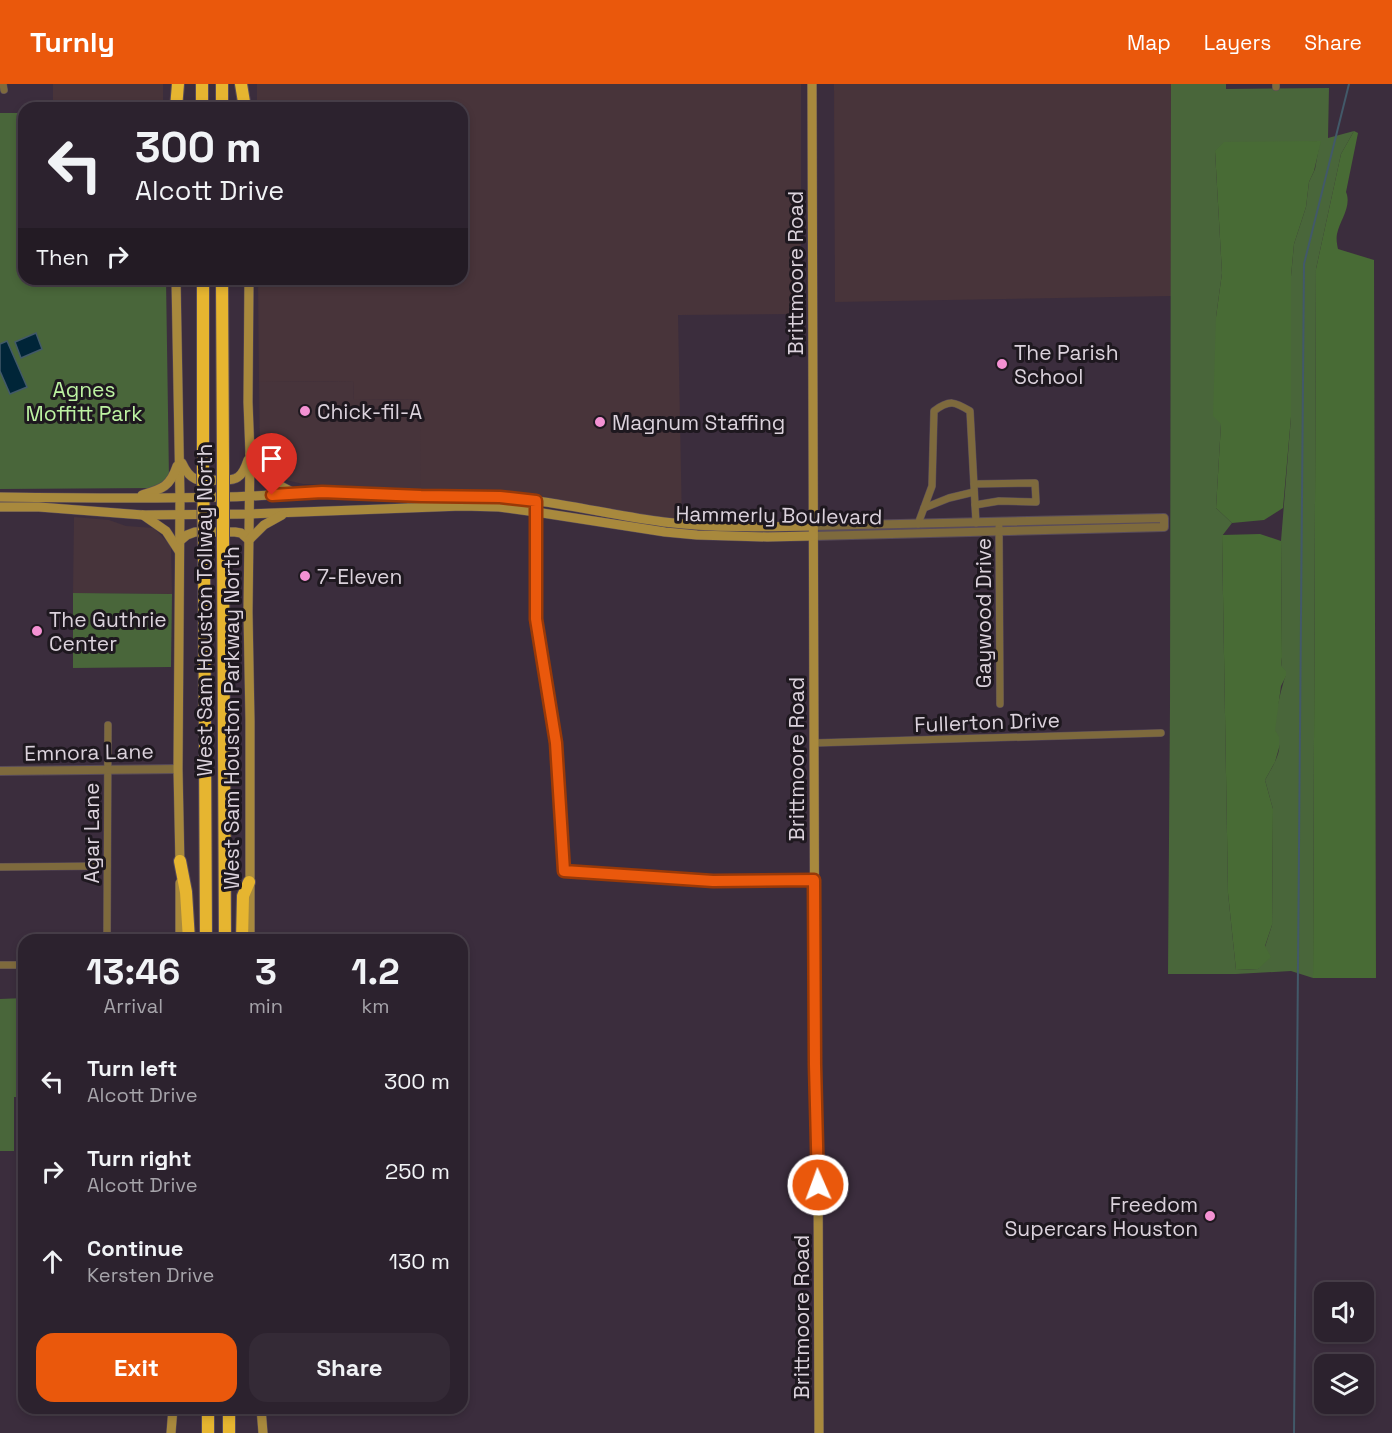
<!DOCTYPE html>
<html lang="en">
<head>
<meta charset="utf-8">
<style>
  body { margin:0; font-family:"Space Grotesk",sans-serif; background:#342a36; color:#f1f3f6; height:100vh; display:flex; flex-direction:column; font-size:22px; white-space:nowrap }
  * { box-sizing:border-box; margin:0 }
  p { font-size:20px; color:#a6a4aa }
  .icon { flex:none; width:33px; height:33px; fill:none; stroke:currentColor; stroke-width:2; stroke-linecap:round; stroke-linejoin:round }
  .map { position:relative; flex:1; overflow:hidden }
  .drawer { position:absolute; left:18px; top:850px; width:450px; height:480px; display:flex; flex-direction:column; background:#2c222e; border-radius:18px; box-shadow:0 3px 9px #0003,0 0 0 2px #483f4a }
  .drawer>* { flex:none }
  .guide { position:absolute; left:18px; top:18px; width:450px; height:183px; border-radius:18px; box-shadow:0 3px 9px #0003,0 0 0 2px #483f4a; background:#2c222e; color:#f1f3f6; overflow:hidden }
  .controls { position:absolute; left:1314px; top:1198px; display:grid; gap:12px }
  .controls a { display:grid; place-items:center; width:60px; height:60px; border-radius:12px; background:#2c222e; box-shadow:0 3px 9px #0003,0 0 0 2px #483f4a; font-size:30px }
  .pin { position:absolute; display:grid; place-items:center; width:51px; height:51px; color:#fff; margin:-62px -26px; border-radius:50% 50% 50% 0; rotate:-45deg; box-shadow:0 0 6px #0007 }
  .pin .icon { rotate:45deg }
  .me { position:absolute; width:66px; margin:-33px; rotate:358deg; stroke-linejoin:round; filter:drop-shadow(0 0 4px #0008) }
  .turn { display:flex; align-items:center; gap:21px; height:126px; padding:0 18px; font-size:27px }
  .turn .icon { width:78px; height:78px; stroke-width:2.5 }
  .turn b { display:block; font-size:42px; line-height:51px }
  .then { display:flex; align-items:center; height:57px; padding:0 18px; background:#0003; gap:12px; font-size:22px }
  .eta { display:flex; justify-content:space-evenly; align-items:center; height:102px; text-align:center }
  .eta b { font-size:36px; font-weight:800; line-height:42px }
  .cta { display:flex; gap:12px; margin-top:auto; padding:12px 18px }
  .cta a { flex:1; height:69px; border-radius:18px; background:#ea580c; color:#fff; font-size:24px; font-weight:800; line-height:69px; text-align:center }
  .cta a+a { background:#342a36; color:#f1f3f6 }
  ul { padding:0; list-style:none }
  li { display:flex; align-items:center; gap:18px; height:90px; padding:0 18px }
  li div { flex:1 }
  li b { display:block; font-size:22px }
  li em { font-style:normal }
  header { display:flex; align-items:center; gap:36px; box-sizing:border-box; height:84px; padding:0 30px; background:#ea580c; color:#fff }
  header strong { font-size:28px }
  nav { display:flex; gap:33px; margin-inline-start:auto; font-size:21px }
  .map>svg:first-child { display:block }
</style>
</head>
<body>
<header>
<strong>Turnly</strong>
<nav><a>Map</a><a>Layers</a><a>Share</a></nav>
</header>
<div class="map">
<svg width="1392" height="1349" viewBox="0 0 1392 1349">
  <rect width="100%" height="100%" fill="#3b2d3d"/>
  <g fill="#47343b">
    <path d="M353,297L354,316L421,315V405L303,400L273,393L260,377L259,298Z"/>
    <path d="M74,433L109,436L126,442L154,444L171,462L172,510L73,509Z"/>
    <path d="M428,1325V1327L272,1329L271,1325Z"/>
  </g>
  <g fill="#48343a">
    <rect x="53" y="0" width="110" height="24"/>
    <path d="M257,0H801V230L678,231L682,440L536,417L455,412V405H421L420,315L354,316L353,297L259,298L258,195H462V24H257Z"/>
    <path d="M834,0H1171V212L835,218Z"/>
  </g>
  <g fill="#49663a" fill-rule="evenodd">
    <path d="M1171,0H1226V5L1329,4L1328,54L1354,47L1341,70L1316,185L1313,894L1291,887L1236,890H1168L1170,620ZM1320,57L1315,85L1309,98L1306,123L1294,160L1291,192V333L1281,457L1282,573L1281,583L1286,591C1282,600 1273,639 1275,647C1277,654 1280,658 1279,666C1277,676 1270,687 1265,696L1273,725L1272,841L1258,885L1236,886L1228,809L1222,452L1232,439L1216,424L1221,340L1216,233L1222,189L1215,67Z"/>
    <path d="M0,29H24V195H166L169,395L157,404L0,405Z"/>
    <path d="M73,509L172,510L171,583L73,584Z"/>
    <path d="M24,914V1013H14V1067H0V915Z"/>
  </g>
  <g fill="#486b35">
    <path d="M1354,47L1358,49L1346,108C1352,122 1340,136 1337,150C1336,155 1337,160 1338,165L1374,176L1376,894H1313L1316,185L1341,70Z"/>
    <path d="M1321,57L1314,87L1309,98L1306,123L1294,160L1291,192V333L1283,424L1264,436L1232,439L1216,424L1221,340L1213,332L1216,233L1222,189L1215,67L1224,58Z"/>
    <path d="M1260,450L1281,457L1282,573L1281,582L1286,587V592L1281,602L1275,646L1279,653V664L1275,678L1265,696L1273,725L1272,841L1265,862L1271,873L1258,885L1236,886L1228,809L1222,451Z"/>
  </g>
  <g fill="#002538" stroke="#425969" stroke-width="1.5">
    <path d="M36,249L42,265L21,274L15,258Z"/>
    <path d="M7,257L27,303L10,310L0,287V260Z"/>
  </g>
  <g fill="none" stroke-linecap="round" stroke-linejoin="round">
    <path stroke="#425969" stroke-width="2" d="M1294,1349L1304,180L1349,0"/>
    <g stroke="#584b5a" stroke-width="8">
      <g id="minor">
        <path d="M3,0L4,6"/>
        <path d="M1276,0V3"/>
        <path d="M974,400L1035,399L1036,418L999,417L975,421"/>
        <path d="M536,424V535L556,659L564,787L713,797L814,796"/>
        <path d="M924,424L949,414L974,408"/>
        <path d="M918,440L932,402L934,327C950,315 955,318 970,327L976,439"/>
        <path d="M999,443L1000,620"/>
        <path d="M814,659L1161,649"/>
        <path d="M0,783L107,782"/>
        <path d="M107,856L108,641"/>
        <path d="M0,881H24"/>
      </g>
    </g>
    <g stroke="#584b5a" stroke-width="10">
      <g id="tertiary">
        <path d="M813,442L1164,434V443L813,452"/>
        <path d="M0,687L178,685"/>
      </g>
    </g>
    <g stroke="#584b5a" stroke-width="10">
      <g id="secondary">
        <path d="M812,0L815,981L818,1083L819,1349"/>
        <path d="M176,195L180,414L178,685L180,782"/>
        <path d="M249,195L248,318L250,370L248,528L250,637V856"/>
        <path d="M250,370L263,391L269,396L294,409"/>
        <path d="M182,379C191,399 200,397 218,396C224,396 233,397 238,393C243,390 246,382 248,376"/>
        <path d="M142,411C162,405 170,403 177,382"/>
        <path d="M0,413C74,414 148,415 222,413C255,413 288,409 322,408C356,408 391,412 426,412C450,413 474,412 498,413C554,416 608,431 664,438C713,444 764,443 813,442"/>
        <path d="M0,423H39L143,431L249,430L462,422L499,423L536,428L665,448L697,451L767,453L813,452"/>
        <path d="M143,431L166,447L179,467"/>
        <path d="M181,456L187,451L195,448H235L241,449L249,456"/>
        <path d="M249,456L264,441L282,431"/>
        <path d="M180,856V799"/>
        <path d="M261,1324L263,1349"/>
        <path d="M171,1349L173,1324"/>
      </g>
    </g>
    <g stroke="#584b5a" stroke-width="14">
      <g id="motorway">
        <path d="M202,0V24"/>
        <path d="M241,0L245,24"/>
        <path d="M176,24L178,0"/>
        <path d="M222,24V0"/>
        <path d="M203,195V382"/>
        <path d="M222,195L223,381"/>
        <path d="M223,462L225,856"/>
        <path d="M204,463L206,856"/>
        <path d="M180,777L186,808L189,856"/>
        <path d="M242,856L243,812L249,798"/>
        <path d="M208,1324V1349"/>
        <path d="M229,1324V1349"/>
      </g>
    </g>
    <use href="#minor" stroke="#7e6a3d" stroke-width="7"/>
    <use href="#tertiary" stroke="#7e6a3d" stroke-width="8"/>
    <use href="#secondary" stroke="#a8893d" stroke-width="9"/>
    <use href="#motorway" stroke="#e6b530" stroke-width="12"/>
    <g stroke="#584b5a" stroke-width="14" stroke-linecap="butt">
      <g id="motorway-bridge">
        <path d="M223,381V462"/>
        <path d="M203,382L204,463"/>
      </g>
    </g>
    <use href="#motorway-bridge" stroke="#e6b530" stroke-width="12"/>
  </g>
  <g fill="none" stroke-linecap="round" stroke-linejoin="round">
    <g stroke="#983908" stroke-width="15">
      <path id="route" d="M272,411L322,408L421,412L500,413L536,417V535L556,659L564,787L713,797L814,796L815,981L818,1101"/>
    </g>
    <use href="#route" stroke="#ea580c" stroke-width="10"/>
  </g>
  <g fill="#f491d3" stroke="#1e181f" stroke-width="2">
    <circle cx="1002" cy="280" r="6"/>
    <circle cx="305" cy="327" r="6"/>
    <circle cx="600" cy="338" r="6"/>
    <circle cx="305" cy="492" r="6"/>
    <circle cx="37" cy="547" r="6"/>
    <circle cx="1210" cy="1132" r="6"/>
  </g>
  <g text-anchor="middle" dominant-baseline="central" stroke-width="6" stroke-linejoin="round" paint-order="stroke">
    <g font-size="21" fill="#dbd2dc" stroke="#1e181f">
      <text transform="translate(795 189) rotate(-90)">Brittmoore Road</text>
      <text transform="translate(779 431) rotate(1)">Hammerly Boulevard</text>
      <text transform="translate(204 526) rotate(-90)">West Sam Houston Tollway North</text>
      <text transform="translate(983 529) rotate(-90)">Gaywood Drive</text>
      <text transform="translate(231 634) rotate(-90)">West Sam Houston Parkway North</text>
      <text transform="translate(987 638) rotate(-2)">Fullerton Drive</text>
      <text transform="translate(89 668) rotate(-1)">Emnora Lane</text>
      <text transform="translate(796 675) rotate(-90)">Brittmoore Road</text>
      <text transform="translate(91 749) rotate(-90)">Agar Lane</text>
      <text transform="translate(801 1233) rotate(-90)">Brittmoore Road</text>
    </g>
    <g font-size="21" fill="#dbd2dc" stroke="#1e181f" text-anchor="start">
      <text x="1014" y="268">The Parish<tspan x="1014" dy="24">School</tspan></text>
      <text x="317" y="327">Chick-fil-A</text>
      <text x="612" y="338">Magnum Staffing</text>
      <text x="317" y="492">7-Eleven</text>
      <text x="49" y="535">The Guthrie<tspan x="49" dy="24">Center</tspan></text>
      <text x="1198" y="1120" text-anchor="end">Freedom<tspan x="1198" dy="24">Supercars Houston</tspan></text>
    </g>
    <g font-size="21" fill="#bdf3a2" stroke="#1e181f">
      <text x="84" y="305">Agnes<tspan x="84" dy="24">Moffitt Park</tspan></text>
    </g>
  </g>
</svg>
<div class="controls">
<a><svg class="icon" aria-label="sound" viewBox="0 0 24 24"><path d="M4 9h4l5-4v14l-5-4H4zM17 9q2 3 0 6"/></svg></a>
<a><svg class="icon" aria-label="layers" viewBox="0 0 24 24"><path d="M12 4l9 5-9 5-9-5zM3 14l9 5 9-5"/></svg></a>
</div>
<div class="pin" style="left:272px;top:411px;background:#d93025"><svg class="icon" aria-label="arrive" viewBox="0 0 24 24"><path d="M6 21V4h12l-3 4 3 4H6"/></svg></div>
<svg class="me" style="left:818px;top:1101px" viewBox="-20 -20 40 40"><circle r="17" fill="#ea580c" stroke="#fff" stroke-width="3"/><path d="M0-11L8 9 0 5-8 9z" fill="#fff"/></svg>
<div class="guide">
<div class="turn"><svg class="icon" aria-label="left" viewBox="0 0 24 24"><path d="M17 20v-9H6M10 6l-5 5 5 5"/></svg><div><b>300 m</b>Alcott Drive</div></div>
<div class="then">Then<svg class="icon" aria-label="right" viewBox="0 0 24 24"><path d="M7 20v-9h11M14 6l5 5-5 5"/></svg></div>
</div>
<section class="drawer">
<div class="eta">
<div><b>13:46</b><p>Arrival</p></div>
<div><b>3</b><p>min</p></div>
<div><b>1.2</b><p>km</p></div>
</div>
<ul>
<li><svg class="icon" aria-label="left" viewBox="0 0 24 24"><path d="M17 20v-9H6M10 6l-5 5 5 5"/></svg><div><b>Turn left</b><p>Alcott Drive</p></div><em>300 m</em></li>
<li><svg class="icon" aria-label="right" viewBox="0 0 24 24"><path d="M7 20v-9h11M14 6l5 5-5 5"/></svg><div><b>Turn right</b><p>Alcott Drive</p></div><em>250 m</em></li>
<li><svg class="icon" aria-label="ahead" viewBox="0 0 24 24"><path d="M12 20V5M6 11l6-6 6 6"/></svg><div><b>Continue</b><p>Kersten Drive</p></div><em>130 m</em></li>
</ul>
<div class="cta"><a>Exit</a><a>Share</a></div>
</section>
</div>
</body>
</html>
